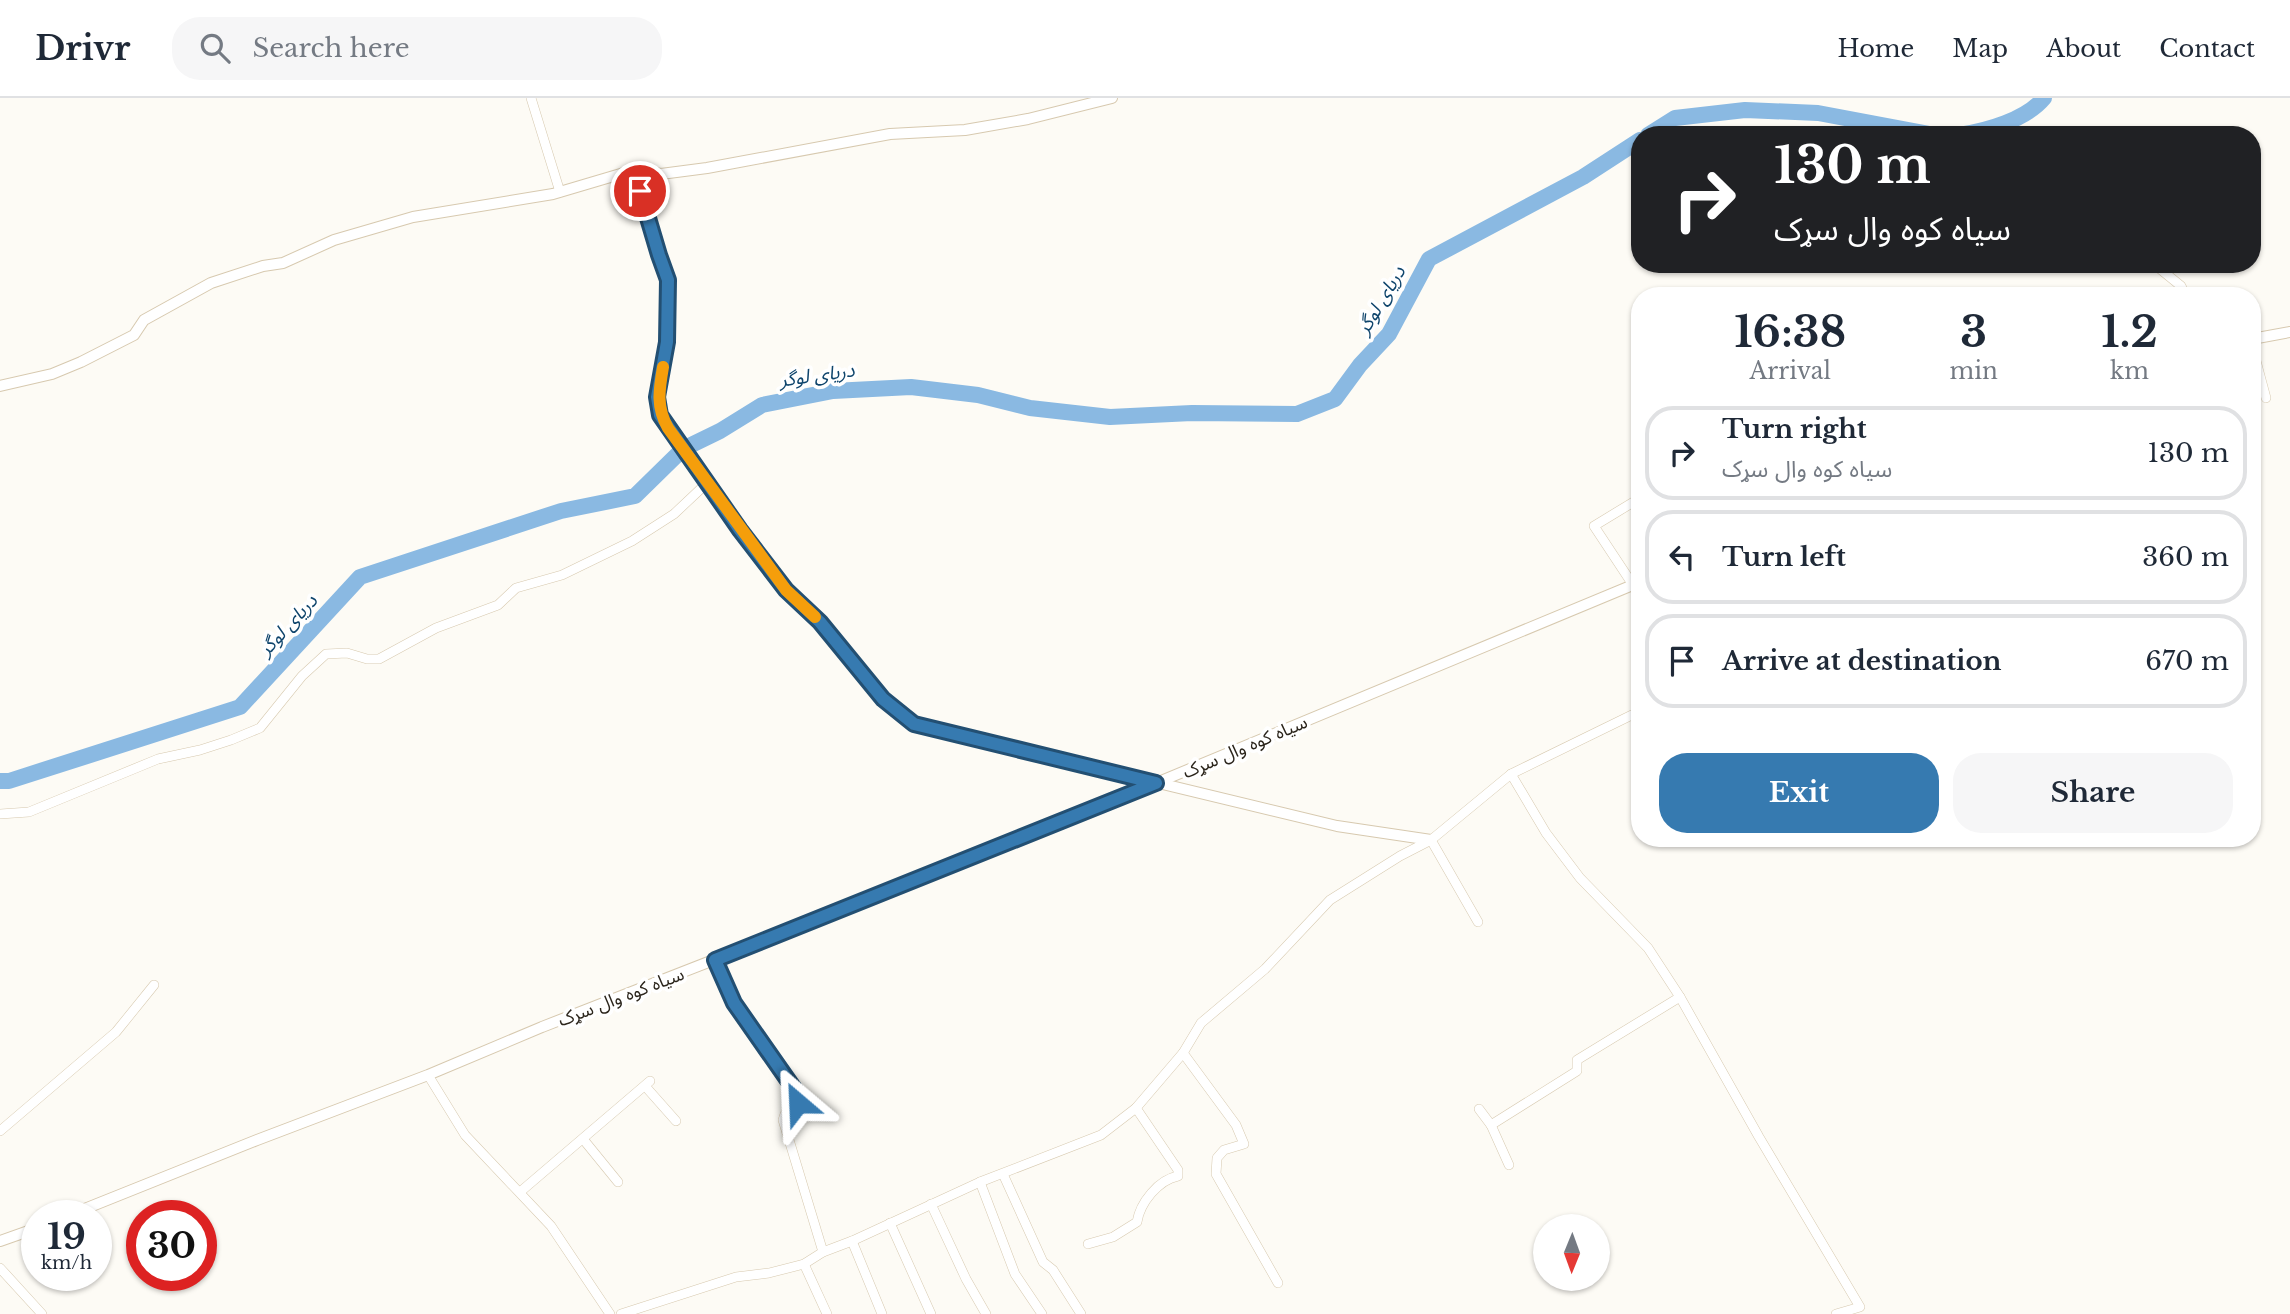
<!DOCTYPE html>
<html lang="en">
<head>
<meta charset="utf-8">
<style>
  body { margin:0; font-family:"Libre Baskerville","Noto Sans Arabic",serif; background:#f6f6f7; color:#1f2937; height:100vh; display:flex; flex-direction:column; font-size:26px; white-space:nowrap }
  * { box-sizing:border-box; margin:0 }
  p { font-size:23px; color:#747a83 }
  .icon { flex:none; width:38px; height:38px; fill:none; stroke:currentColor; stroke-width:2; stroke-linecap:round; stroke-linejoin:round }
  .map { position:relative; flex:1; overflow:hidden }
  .details { position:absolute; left:1631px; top:189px; width:630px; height:560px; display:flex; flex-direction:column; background:#fff; border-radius:28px; box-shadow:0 2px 5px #0004 }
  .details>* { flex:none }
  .top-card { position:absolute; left:1631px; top:28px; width:630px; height:147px; border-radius:28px; box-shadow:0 2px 5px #0004; background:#202124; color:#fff; overflow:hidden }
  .needle { width:46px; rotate:181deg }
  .tools { position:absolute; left:1533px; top:1116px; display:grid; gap:14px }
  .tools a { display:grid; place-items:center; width:77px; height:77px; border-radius:50%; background:#fff; box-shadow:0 2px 5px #0004; font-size:35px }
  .speed { position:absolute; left:21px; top:1102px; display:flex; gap:14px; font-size:35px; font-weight:700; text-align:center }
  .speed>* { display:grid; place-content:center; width:91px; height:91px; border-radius:50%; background:#fff; box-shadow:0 2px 5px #0004; line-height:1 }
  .speed small { font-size:18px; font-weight:400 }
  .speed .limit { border:10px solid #d22; background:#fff; color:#111 }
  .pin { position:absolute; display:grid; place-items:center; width:60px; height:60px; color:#fff; margin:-30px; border:4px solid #fff; border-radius:50%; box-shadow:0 2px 7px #0007 }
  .me { position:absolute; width:77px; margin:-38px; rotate:334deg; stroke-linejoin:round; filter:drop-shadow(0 0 5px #0008) }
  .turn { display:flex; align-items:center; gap:24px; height:147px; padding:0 28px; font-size:32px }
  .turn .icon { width:91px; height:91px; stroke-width:2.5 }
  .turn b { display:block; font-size:49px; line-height:60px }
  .eta { display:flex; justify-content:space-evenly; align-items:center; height:119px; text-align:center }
  .eta b { font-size:42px; font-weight:700; line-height:49px }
  .action { display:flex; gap:14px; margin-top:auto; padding:14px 28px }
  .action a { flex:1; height:80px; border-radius:28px; background:#367ab0; color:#fff; font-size:28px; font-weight:700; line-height:80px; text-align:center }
  .action a+a { background:#f6f6f7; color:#1f2937 }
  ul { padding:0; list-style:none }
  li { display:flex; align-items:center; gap:21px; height:94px; margin:0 14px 10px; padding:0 14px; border:4px solid #e0e1e3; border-radius:28px }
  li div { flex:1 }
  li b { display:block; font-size:26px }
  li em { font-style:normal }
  header { display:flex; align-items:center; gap:42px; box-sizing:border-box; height:98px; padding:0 35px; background:#fff; border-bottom:2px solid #e0e1e3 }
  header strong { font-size:33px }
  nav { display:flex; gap:38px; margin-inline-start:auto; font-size:24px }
  .search { width:490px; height:63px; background:#f6f6f7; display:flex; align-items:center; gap:18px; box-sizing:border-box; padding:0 24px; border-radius:28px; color:#747a83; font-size:26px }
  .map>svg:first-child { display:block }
</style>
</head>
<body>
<header>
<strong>Drivr</strong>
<div class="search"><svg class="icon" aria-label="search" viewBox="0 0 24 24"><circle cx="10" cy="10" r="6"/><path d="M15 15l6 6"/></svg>Search here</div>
<nav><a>Home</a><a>Map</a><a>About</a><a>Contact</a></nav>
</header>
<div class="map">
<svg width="2290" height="1216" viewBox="0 0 2290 1216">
  <rect width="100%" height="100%" fill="#fdfbf5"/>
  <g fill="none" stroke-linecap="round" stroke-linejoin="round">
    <g stroke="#8ab9e2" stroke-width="16">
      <path d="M1648,37L1675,20L1745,12L1818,15L1935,37"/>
      <path d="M1959,37C1986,33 2026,22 2044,0"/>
      <path d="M0,683H9L240,609L360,479L561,413L635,398L683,351L720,333L762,307L833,293L911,289L978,297L1030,310L1110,319L1192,315L1297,316L1335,301L1360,267L1389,236L1429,161L1583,79L1640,42"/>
    </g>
    <g stroke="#d7c9af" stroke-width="10">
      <g id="minor">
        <path d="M531,0L560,94"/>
        <path d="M2154,166L2181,188L2186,198"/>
        <path d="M2252,248L2266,300"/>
        <path d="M1633,487L1594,428L1640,400"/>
        <path d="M1511,676L1546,735L1580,780L1648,850L1680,899L1759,1039L1860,1209L1836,1216"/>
        <path d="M0,716L29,714L158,661L200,652L231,642L260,630L302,578L326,556L347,555L367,561H379L436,530L498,507L516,490L562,477L632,443L674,416L708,384"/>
        <path d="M1431,742L1478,824"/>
        <path d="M715,862L734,905L799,998L798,1005L785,1016L783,1022L823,1154"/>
        <path d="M1183,955L1236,1027L1244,1046L1224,1052L1217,1060L1216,1076L1278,1185"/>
        <path d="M428,977L465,1037L551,1128L610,1216"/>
        <path d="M645,988L676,1023"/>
        <path d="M1479,1011L1491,1027L1509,1067"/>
        <path d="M1491,1027L1577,973V962L1680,899"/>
        <path d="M0,1033L116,934L154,887"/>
        <path d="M583,1041L618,1084"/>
        <path d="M1003,1076L1043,1164L1053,1172L1081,1216"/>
        <path d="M980,1084L1015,1176L1042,1216"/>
        <path d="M520,1094L650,983"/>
        <path d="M931,1106L966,1181L986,1216"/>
        <path d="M890,1125L931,1216"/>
        <path d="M852,1143L882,1216"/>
        <path d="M1088,1146L1113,1139L1137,1124C1140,1105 1158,1082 1178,1078V1072L1136,1010"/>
        <path d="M804,1166L827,1216"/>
        <path d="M0,1170L42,1216"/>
        <path d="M621,1216L736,1179L769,1175L804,1166L823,1154L852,1143L980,1084L1101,1037L1136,1010L1183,955L1201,925L1265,871L1330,802L1400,758L1431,742L1511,676L1640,613"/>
      </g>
    </g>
    <g stroke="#d7c9af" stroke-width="12">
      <g id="tertiary">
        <path d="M634,72L658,157L668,182L667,244L657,299L660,317L740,432L786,492L820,524L883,601L914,626L1337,728L1431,742"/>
        <path d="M2252,241L2290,234"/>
        <path d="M0,288L52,276L81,264L134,237L144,222L211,185L263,168L283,165L334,142L413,119L553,96L634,72L661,76L707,70L890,36L965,32L1028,21L1112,0"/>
        <path d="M67,1118L257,1042L428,977L542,929L821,820L967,760L1072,720L1640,484"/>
        <path d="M0,1143L37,1130"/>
      </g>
    </g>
    <use href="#minor" stroke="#fff" stroke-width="9"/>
    <use href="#tertiary" stroke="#fff" stroke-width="10"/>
  </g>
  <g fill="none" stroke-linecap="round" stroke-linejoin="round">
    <g stroke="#234f72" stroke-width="18">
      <path id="route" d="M640,93L659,157L668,182L667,244L657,299L660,317L740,432L786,492L820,524L883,601L914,626L1156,685L715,862L734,905L799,998L798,1005"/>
    </g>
    <use href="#route" stroke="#367ab0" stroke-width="12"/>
    <path stroke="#f59e0b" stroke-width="12" d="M663,269C659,292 656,309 668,330L786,492L815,519"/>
  </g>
  <g text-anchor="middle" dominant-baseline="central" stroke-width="7" stroke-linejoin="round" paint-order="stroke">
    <g font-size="18" fill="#2b251c" stroke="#fff">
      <text transform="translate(1245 649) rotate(-23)">سیاه کوه وال سړک</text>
      <text transform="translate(621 899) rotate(-21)">سیاه کوه وال سړک</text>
    </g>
    <g font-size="19" font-style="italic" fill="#0f456c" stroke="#fff">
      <text transform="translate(1381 202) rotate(-59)">دریای لوگر</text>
      <text transform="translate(817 277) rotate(-8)">دریای لوگر</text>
      <text transform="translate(288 527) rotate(-47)">دریای لوگر</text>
    </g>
  </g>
</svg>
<div class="tools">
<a><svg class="needle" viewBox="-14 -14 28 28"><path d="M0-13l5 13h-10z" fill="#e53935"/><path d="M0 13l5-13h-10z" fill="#747a83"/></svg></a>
</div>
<div class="speed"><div>19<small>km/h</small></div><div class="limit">30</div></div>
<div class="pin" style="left:640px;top:93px;background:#d93025"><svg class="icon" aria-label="arrive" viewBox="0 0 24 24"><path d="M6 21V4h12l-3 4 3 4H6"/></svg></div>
<svg class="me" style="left:798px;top:1005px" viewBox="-20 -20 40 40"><path d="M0-17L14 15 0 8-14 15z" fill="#367ab0" stroke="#fff" stroke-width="4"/></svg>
<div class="top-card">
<div class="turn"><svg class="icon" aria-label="right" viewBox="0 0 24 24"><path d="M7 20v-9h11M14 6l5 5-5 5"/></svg><div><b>130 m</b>سیاه کوه وال سړک</div></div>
</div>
<section class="details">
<div class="eta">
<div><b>16:38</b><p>Arrival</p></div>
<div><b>3</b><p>min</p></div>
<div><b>1.2</b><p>km</p></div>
</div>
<ul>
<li><svg class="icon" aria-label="right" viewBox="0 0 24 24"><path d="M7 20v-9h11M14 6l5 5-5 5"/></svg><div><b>Turn right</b><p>سیاه کوه وال سړک</p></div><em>130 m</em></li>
<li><svg class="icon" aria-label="left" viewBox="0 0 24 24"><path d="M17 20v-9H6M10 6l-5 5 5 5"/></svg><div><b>Turn left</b></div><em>360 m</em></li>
<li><svg class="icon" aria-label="arrive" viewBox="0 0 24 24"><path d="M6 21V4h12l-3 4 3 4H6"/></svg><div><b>Arrive at destination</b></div><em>670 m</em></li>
</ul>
<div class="action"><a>Exit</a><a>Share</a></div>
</section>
</div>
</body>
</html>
